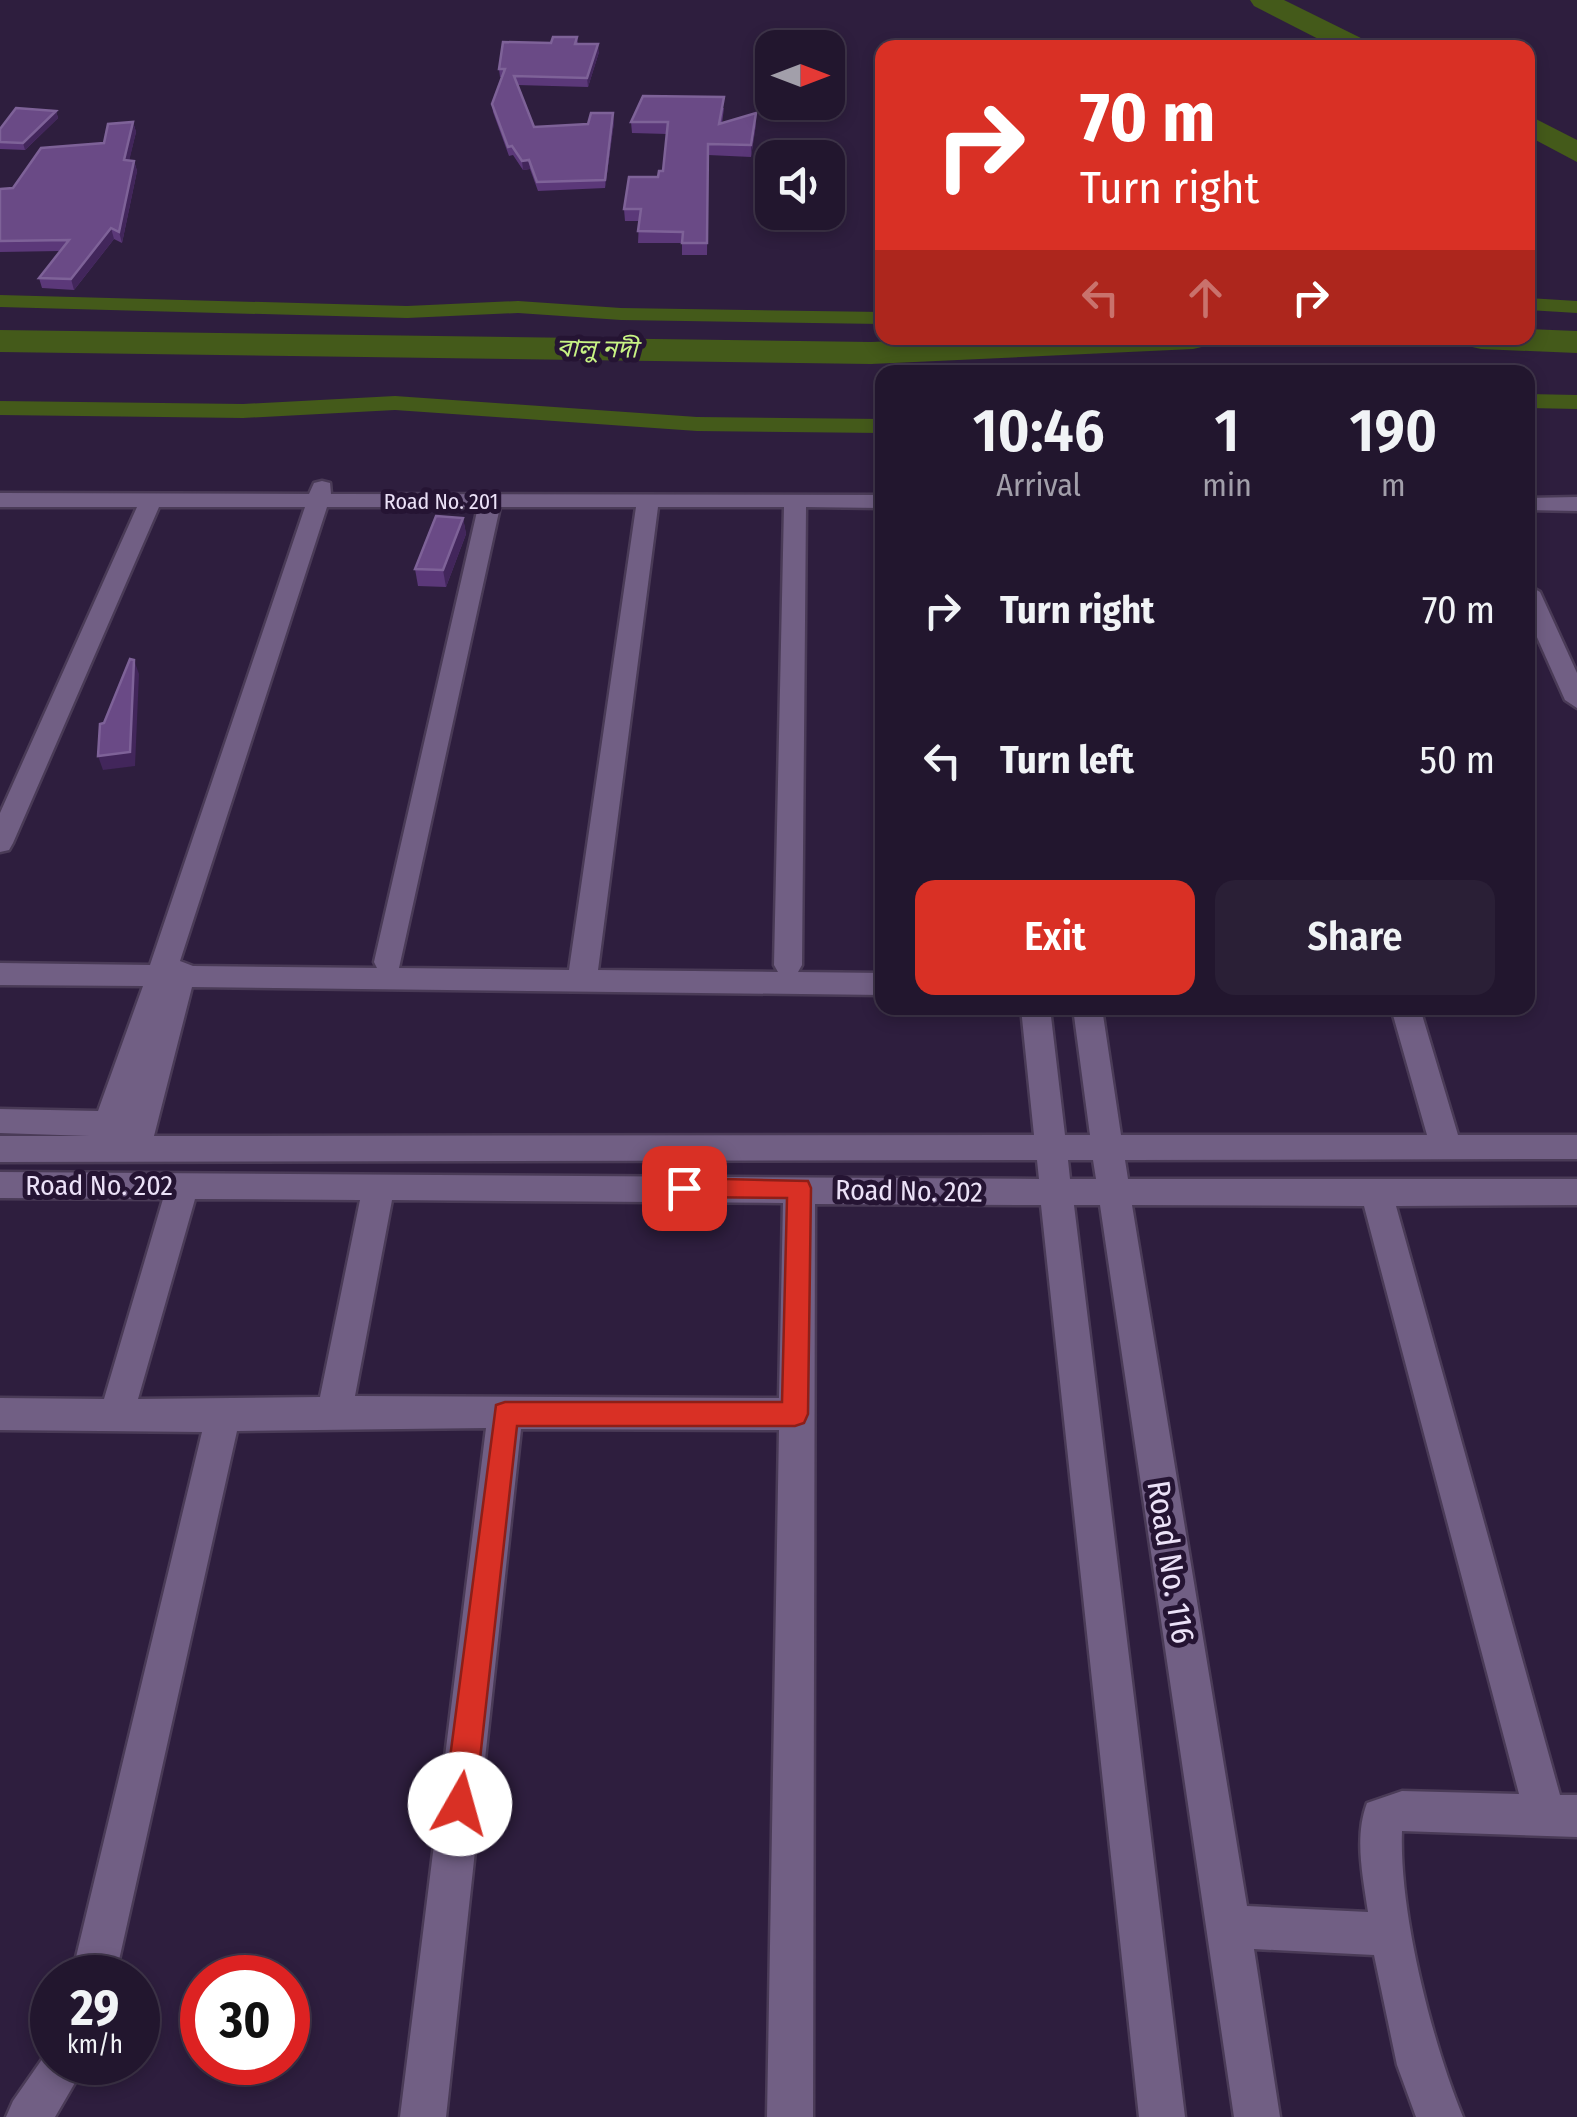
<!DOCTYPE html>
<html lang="en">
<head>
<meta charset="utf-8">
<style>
  body { margin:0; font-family:"Fira Sans Condensed","Noto Sans Bengali",sans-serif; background:#2a1f36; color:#f1f3f6; height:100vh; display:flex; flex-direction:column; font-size:38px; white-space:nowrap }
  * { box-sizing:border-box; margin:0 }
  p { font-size:32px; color:#a29faa }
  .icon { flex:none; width:55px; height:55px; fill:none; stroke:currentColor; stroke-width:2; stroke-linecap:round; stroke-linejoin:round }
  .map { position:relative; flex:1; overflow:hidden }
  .side { position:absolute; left:875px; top:365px; width:660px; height:650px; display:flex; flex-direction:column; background:#22162e; border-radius:20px; box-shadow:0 5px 15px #0003,0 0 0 2px #3f354a }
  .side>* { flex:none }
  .hud { position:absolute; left:875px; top:40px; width:660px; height:305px; border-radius:20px; box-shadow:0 5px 15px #0003,0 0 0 2px #3f354a; background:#d93025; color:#fff; overflow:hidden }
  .needle { width:65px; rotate:90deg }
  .buttons { position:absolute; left:755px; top:30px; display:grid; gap:20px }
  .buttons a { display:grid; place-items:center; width:90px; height:90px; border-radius:20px; background:#22162e; box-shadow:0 5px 15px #0003,0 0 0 2px #3f354a; font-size:50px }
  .speed { position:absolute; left:30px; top:1955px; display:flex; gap:20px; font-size:50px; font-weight:700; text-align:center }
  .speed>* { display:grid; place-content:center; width:130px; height:130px; border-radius:50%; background:#22162e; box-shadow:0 5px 15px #0003,0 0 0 2px #3f354a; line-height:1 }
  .speed small { font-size:25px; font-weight:400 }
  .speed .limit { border:15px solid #d22; background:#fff; color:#111 }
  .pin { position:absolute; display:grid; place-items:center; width:85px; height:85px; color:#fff; margin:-42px; border-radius:20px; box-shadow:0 5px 15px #0006 }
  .me { position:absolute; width:110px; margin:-55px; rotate:7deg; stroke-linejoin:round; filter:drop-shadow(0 0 8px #0008) }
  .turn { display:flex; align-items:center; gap:35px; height:210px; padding:0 40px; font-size:45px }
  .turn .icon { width:130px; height:130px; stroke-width:2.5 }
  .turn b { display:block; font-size:70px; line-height:85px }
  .lanes { display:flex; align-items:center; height:95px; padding:0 40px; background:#0003; justify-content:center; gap:50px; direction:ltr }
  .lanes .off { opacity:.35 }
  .eta { display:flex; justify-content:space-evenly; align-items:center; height:170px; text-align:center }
  .eta b { font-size:60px; font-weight:600; line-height:70px }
  .button { display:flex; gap:20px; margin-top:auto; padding:20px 40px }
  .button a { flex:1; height:115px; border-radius:20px; background:#d93025; color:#fff; font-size:40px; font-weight:600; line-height:115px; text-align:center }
  .button a+a { background:#2a1f36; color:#f1f3f6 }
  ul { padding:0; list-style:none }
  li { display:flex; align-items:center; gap:30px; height:150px; padding:0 40px }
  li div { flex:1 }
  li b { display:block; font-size:38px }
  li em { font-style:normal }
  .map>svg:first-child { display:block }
</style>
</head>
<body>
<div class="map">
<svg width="1577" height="2117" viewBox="0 0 1577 2117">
  <rect width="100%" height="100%" fill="#2e1e3e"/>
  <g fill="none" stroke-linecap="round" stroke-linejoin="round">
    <g fill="#445a1a" fill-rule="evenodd">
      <path d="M0,295L407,306L518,301L621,308L882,312V324L621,320L518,313L407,318L0,307Z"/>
      <path d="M1528,298L1577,301V313L1528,310Z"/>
      <path d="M1528,394L1577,395V409L1528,408Z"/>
      <path d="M395,396L697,417L882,419V433L697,431L395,410L243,418L0,415V401L243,404Z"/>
    </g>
    <g fill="#445a1a" fill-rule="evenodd">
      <path d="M1250,0H1284L1369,42L1373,48H1336L1254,6Z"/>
      <path d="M1528,115L1577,140V162L1528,136Z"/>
      <path d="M1528,329L1577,331V353L1481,349L1468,346L1463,338H1528Z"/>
      <path d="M0,330L871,342L971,338H1211L1206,346L1193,349L871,364L0,352Z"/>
    </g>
    <g stroke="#4a3b57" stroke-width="5">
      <g id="minor">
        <path d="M322,481L330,483L331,494L882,495V508L806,507L802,965L798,972L882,973V995L192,987L154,1136L1034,1135L1021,1008H1050L1065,1135H1090L1073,1008H1102L1121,1135H1427L1391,1008H1420L1458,1135H1577V1159L1125,1160L1128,1179H1577V1205L1396,1206L1560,1795H1577V1837L1402,1831C1399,1913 1432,2042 1463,2117H1416L1397,2065L1374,1955L1254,1949L1280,2117H1234L1100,1205H1074L1185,2117H1139L1041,1205L815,1204L813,2117H767L779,1430L521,1429L446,2117H400L486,1428L237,1431L115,1978H71L202,1432L0,1430V1398L104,1399L163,1199L0,1198V1172L1039,1179L1037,1160L0,1162V1136H89L0,1133V1109L98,1111L143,986L0,985V963L150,965L305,507H159L13,843L9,850L0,852V813L137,507H0V493L309,494L314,483ZM327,507H478L374,962L377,968L193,966L180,961ZM500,507H636L569,970L399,968ZM658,507H784L774,965L778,972L598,970ZM1068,1160H1093L1096,1179H1070ZM195,1199L360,1200L320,1397L138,1399ZM392,1200L783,1203L779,1398L355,1396ZM1132,1205L1364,1206L1519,1794L1402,1791L1367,1803C1354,1837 1363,1877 1368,1912L1247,1906Z"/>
        <path d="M1577,497V511L1528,510V498Z"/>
        <path d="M1528,585L1540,592L1577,673V708L1565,700L1528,617Z"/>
        <path d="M52,2045V2062H87L55,2117H6L13,2101Z"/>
      </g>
    </g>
    <use href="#minor" fill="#715f84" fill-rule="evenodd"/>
  </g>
  <g fill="#5b3879">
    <path d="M577,37L578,44L599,52L588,87L517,85L534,127L614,122L605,188L538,191L530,169L523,170L513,155L509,156L493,112L492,104L502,77H500L499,69L551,43Z"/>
    <path d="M724,108L722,123L756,124L751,157L708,155L707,255H682V243H638L639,221H625L624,209L663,171L667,134L632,133L631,122Z"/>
    <path d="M56,111L58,118L25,150L0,149V129Z"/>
    <path d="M133,122L136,132L129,160L134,161L137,171L122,243L114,239L74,290L42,288L39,278L60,251L0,252V189L13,188L104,143Z"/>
    <path d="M463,518L466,534L446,587L418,586L415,569Z"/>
  </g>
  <g fill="#42265b">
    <path d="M598,44L599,52L588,87L587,78Z"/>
    <path d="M56,111L58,118L25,150L23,143Z"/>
    <path d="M613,113L614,122L605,188V180Z"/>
    <path d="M756,113V124L751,157V145Z"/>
    <path d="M133,122L136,132L127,170L124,160Z"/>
    <path d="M529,160L530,169L523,170L522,161Z"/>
    <path d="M134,161L137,171L122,243L119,232Z"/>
    <path d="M111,228L114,239L74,290L71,279Z"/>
    <path d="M463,518L466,534L446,587L443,570Z"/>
    <path d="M134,660L139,674L135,766L103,770L98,756Z"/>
  </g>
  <g fill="#6a4a86" stroke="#7e6298" stroke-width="2.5">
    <path d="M553,37H577L575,44H598L587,78L514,76L534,127L588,124L591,113H613L605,180L537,182L529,160L522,161L512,146L508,147L492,104L505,69H499L503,42L551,43Z"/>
    <path d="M643,96L724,97L719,124L756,113L751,145L708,144L707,243H682L683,232L638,231L641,209H624L629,177H658L659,171H663L668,122H631Z"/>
    <path d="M16,108L56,111L23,143L0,142V129Z"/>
    <path d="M133,122L124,160L134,161L119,232L111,228L71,279L39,278L69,240L0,241V189L13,188L41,148L104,143L108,124Z"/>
    <path d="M436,516L463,518L443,570L415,569Z"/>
    <path d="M130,659L134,660L130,752L98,756L100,724L104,723Z"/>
  </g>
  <path fill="#d93025" stroke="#8d1f18" stroke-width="2.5" d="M684,1178L808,1181L811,1188L808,1414L804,1423L795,1426H517L475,1804L470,1815L460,1820L449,1815L444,1804L496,1405L505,1402H782L787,1198L684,1197L676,1194L672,1188L676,1181Z"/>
  <g text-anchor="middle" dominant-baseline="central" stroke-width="10" stroke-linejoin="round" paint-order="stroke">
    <g font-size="22" fill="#ebe1f7" stroke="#251433">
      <text x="441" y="501">Road No. 201</text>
    </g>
    <g font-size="25" font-style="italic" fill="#c8f384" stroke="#251433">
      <text transform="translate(597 349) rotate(1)">বালু নদী</text>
    </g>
    <g font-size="28" fill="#ebe1f7" stroke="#251433">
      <text x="99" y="1185">Road No. 202</text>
      <text transform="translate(909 1191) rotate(1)">Road No. 202</text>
    </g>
    <g font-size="32" fill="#ebe1f7" stroke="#251433">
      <text transform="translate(1171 1562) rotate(81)">Road No. 116</text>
    </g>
  </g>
</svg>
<div class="buttons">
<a><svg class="needle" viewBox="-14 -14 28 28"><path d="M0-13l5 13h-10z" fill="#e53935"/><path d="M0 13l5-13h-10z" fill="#a29faa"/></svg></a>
<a><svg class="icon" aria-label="sound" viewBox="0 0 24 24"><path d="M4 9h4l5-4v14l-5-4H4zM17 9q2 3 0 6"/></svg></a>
</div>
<div class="speed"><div>29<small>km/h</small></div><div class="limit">30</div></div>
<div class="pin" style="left:684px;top:1188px;background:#d93025"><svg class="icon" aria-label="arrive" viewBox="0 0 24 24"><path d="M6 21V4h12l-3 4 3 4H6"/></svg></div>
<svg class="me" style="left:460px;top:1804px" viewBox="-20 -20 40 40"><circle r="19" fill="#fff"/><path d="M0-13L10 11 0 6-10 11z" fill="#d93025"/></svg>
<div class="hud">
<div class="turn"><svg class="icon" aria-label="right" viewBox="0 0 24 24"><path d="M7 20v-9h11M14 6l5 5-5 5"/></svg><div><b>70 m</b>Turn right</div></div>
<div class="lanes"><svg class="icon off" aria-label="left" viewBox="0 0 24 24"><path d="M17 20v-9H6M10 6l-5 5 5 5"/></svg><svg class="icon off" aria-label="ahead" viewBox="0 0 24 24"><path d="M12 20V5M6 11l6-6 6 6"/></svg><svg class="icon" aria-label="right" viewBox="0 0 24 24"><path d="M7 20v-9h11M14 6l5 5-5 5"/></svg></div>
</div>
<section class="side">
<div class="eta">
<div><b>10:46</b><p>Arrival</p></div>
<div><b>1</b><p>min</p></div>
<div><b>190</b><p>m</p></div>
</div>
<ul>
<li><svg class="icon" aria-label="right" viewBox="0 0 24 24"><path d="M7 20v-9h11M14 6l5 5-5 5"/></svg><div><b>Turn right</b></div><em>70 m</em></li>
<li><svg class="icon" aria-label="left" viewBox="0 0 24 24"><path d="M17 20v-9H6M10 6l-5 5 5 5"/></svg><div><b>Turn left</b></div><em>50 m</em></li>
</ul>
<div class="button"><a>Exit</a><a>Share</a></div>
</section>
</div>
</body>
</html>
